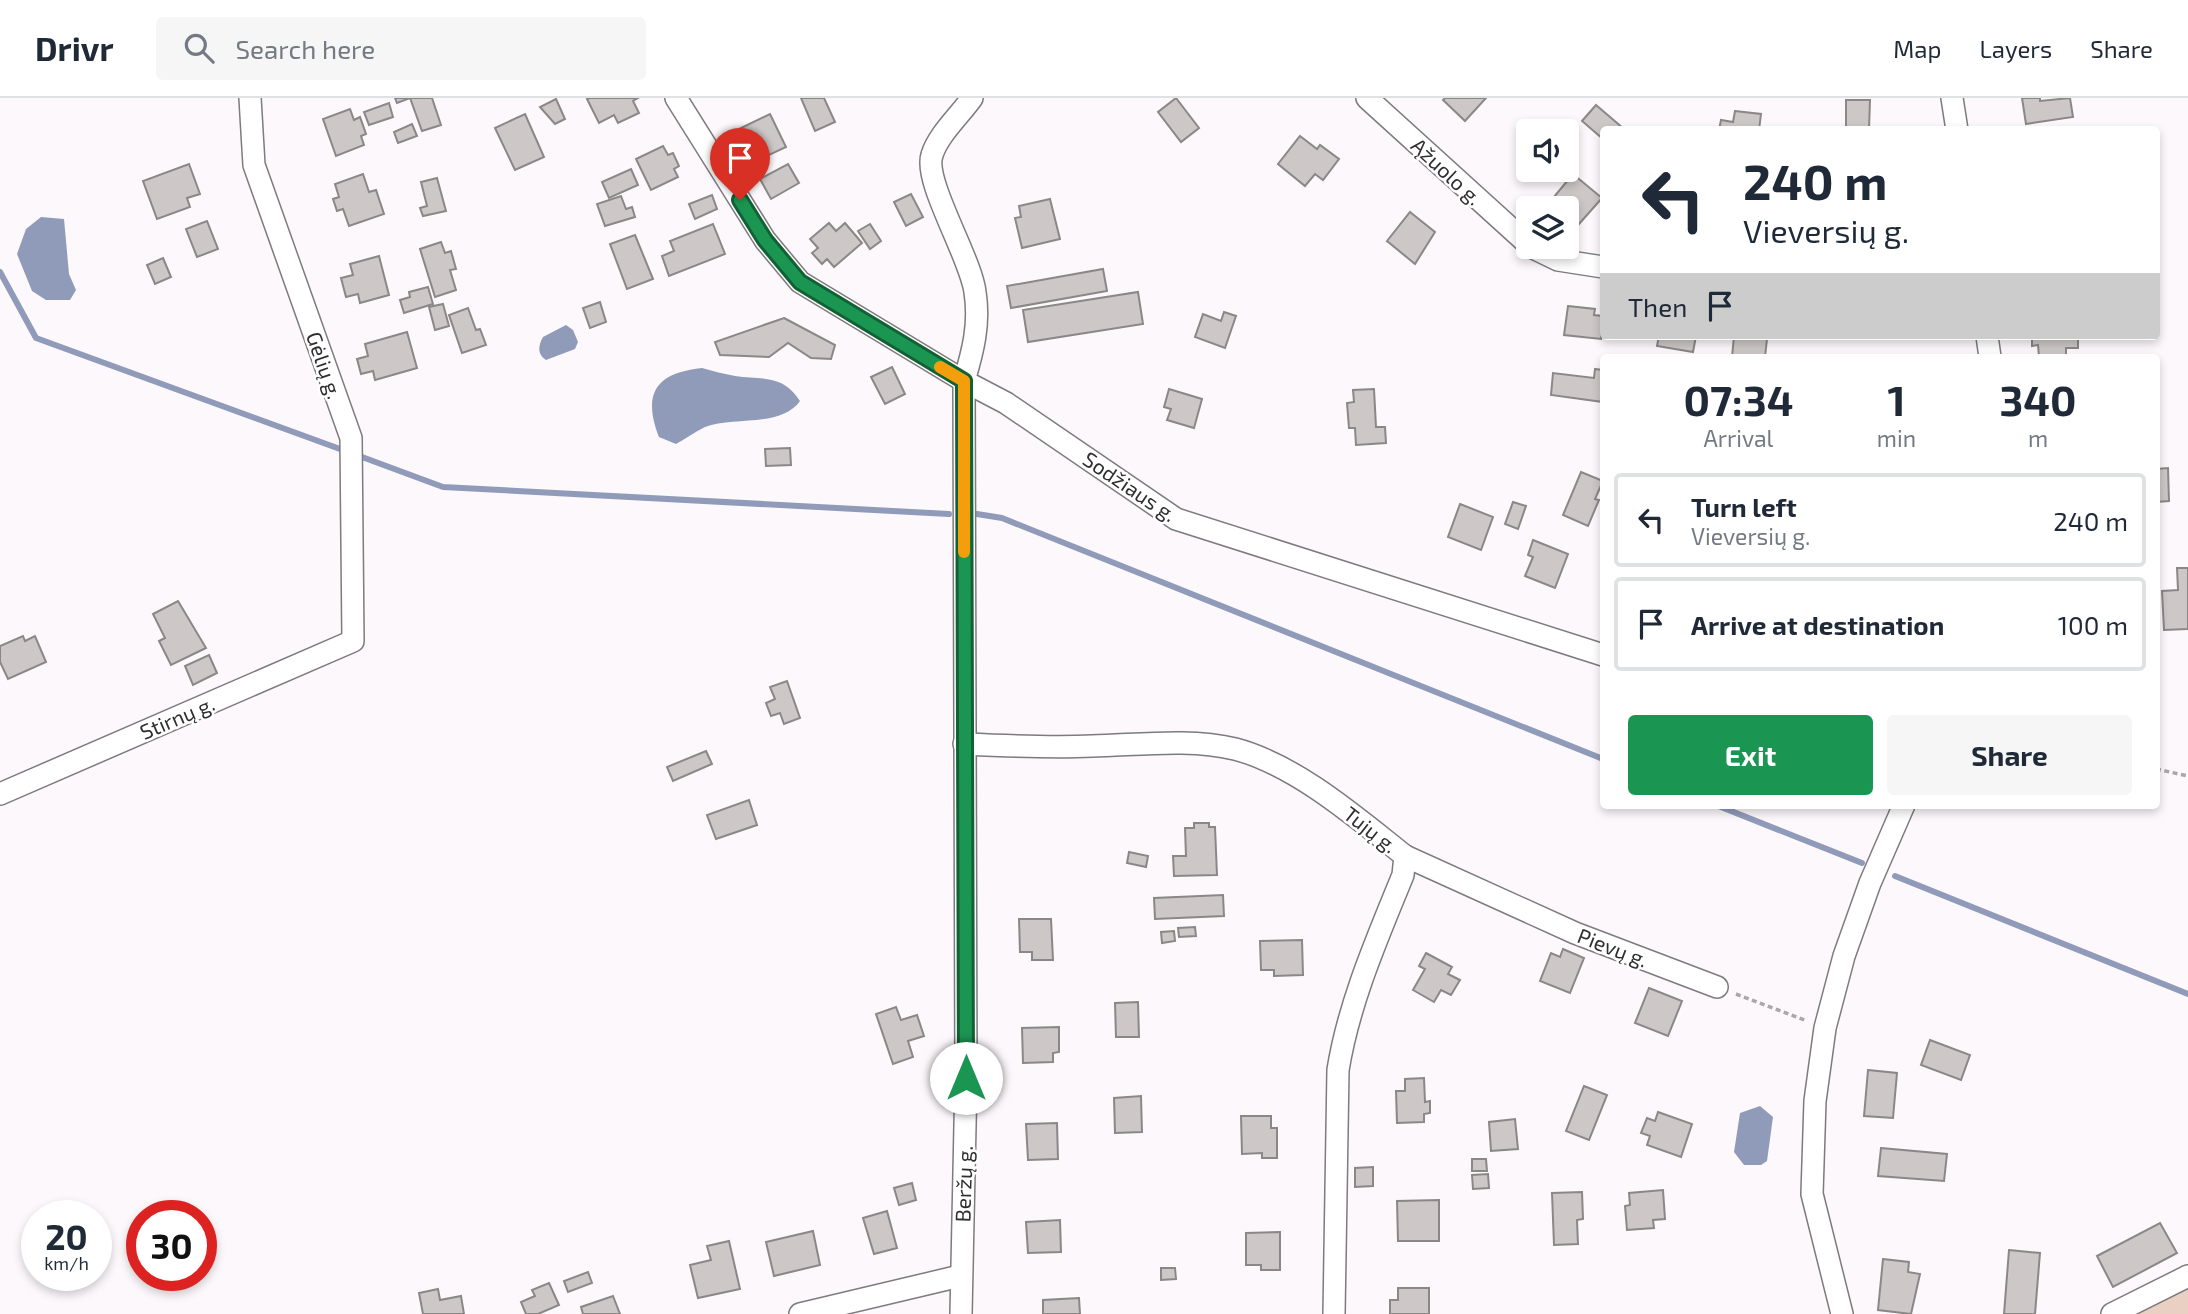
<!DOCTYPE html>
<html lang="en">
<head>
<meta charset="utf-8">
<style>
  body { margin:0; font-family:"Exo 2",sans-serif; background:#f6f6f7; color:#1f2937; height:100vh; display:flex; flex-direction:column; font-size:26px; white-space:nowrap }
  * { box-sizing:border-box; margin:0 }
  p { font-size:23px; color:#747a83 }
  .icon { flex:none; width:38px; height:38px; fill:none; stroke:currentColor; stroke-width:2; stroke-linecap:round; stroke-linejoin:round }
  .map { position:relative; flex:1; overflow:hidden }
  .panel { position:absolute; left:1600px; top:256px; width:560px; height:455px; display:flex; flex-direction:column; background:#fff; border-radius:7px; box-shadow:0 4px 10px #0003 }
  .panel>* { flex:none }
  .guide { position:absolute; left:1600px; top:28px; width:560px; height:214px; border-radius:7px; box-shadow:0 4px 10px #0003; background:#fff; color:#1f2937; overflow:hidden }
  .controls { position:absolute; left:1516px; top:21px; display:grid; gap:14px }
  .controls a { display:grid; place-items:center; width:63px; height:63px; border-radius:7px; background:#fff; box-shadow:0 4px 10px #0003; font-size:35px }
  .speed { position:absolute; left:21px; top:1102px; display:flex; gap:14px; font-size:35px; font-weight:700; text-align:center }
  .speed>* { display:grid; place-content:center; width:91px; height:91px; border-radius:50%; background:#fff; box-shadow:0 4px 10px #0003; line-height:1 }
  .speed small { font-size:18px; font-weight:400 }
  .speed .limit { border:10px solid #d22; background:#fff; color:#111 }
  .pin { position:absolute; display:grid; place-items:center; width:60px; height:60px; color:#fff; margin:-72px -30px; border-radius:50% 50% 50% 0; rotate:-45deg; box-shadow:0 0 7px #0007 }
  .pin .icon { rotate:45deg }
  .me { position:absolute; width:77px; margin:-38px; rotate:0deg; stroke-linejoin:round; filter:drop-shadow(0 0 5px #0008) }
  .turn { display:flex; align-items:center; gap:24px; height:147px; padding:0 28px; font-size:32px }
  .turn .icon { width:91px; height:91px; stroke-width:2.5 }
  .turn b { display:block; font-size:49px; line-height:60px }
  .then { display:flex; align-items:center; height:66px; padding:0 28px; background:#0003; gap:14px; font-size:26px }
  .eta { display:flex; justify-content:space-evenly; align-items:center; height:119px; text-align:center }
  .eta b { font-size:42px; font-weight:700; line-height:49px }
  .button { display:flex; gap:14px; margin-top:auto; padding:14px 28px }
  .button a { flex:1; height:80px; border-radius:7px; background:#1b9552; color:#fff; font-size:28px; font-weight:700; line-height:80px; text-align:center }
  .button a+a { background:#f6f6f7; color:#1f2937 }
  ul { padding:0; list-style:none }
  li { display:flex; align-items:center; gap:21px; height:94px; margin:0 14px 10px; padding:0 14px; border:4px solid #e0e1e3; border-radius:7px }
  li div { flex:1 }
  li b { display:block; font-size:26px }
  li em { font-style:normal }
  header { display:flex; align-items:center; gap:42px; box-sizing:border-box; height:98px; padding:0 35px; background:#fff; border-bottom:2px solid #e0e1e3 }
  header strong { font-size:33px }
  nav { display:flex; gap:38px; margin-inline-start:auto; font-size:24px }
  .search { width:490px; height:63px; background:#f6f6f7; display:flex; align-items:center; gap:18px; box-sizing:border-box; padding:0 24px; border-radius:7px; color:#747a83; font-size:26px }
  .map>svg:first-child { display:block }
</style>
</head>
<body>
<header>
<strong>Drivr</strong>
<div class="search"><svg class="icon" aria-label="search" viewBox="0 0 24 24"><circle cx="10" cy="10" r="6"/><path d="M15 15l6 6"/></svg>Search here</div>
<nav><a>Map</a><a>Layers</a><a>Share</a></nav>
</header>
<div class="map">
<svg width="2188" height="1216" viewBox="0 0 2188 1216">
  <rect width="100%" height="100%" fill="#fdf8fb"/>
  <path fill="#ead0c2" d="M2188,1188V1216H2134Z"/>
  <g fill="#909bba">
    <path d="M41,119L64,121L69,176L76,192L70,202H46L32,193L17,156L26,131Z"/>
    <path d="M566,227L573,232L578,244L575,251L546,262C537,256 538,248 543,239Z"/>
    <path d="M702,270C713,273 724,276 735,278C763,282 783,276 800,303C781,330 733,318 705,329C695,334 685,341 676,346L659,339C642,295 656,275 702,270Z"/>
    <path d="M1760,1008L1773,1019L1767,1063L1761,1067H1744L1734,1054L1740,1015Z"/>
  </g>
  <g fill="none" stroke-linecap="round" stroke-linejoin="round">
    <g stroke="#909bba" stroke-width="6">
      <path d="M0,174L36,240L340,351"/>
      <path d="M362,359L443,389L949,416"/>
      <path d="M977,416L1002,420L1603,661"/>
      <path d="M1716,707L1862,765"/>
      <path d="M1895,778L2188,896"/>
    </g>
  </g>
  <g fill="#cdc7c7" stroke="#8c8787" stroke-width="2">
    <path d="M395,0H432L441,27L422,33L410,0L397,5Z"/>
    <path d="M590,0H638L633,3L639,15L618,25L614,17L599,25L587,1Z"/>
    <path d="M801,0H824L835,24L815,33Z"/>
    <path d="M1176,0L1199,30L1181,44L1158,14Z"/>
    <path d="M1445,0H1486L1465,23L1443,2Z"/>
    <path d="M2022,0H2040V3L2070,0L2073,19L2026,26Z"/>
    <path d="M556,1L565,21L555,26L540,9Z"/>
    <path d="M1846,2H1870L1869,32H1846Z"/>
    <path d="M389,5L393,19L369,27L364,14Z"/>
    <path d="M1596,7L1624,31V32H1603V41L1582,23Z"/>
    <path d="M350,11L354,22L360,19L366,36L361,38L364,47L336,58L323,21Z"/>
    <path d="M1735,13L1761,16L1759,32H1719L1721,22L1733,24Z"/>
    <path d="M525,16L544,59L515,72L495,30Z"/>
    <path d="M770,16L786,49L754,64L752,58L744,62L734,42L743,38L739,31Z"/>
    <path d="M412,26L417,38L398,45L394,34Z"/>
    <path d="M1300,38L1317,51L1320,47L1339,61L1323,82L1315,76L1305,88L1278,66Z"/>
    <path d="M663,48L668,57L673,55L679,68L674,71L678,79L651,92L636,61Z"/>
    <path d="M189,66L200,96L187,100L190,109L157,121L143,83Z"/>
    <path d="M788,66L799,85L771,101L760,81Z"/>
    <path d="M631,71L638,87L609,100L602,84Z"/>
    <path d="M363,76L369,94L376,92L384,116L349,128L343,111L337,113L333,101L339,99L335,86Z"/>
    <path d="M1573,76L1602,100L1579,126L1569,117L1566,120V110H1553L1548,106Z"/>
    <path d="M437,80L446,113L423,118L420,110L427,108L421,84Z"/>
    <path d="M911,96L923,119L906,128L894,104Z"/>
    <path d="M712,97L717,111L695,121L689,106Z"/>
    <path d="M621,98L626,111L632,109L635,119L605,128L597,106Z"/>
    <path d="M1050,101L1060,141L1022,150L1015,120L1021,119L1019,108Z"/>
    <path d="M1410,114L1435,134L1415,166L1387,143Z"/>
    <path d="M207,123L218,151L197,159L186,131Z"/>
    <path d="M829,125L836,133L845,125L862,145L834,169L827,161L822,166L812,155L818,150L810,141Z"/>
    <path d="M713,126L725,156L669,178L662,158L674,153L670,143Z"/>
    <path d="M870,126L881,143L870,151L858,133Z"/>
    <path d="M635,137L653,181L627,191L610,146Z"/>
    <path d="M441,144L445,155L451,153L456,171L450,172L456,192L435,199L420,151Z"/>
    <path d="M379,158L389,197L360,205L358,196L346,199L341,180L353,177L350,166Z"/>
    <path d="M163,160L171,179L155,186L147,167Z"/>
    <path d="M1103,171L1107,193L1011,210L1007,188Z"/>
    <path d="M428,189L433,206L404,215L400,202L410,199L409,194Z"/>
    <path d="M1138,194L1143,226L1028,244L1023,212Z"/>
    <path d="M600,204L606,224L590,230L583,210Z"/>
    <path d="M443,206L449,228L435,232L429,209Z"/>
    <path d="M1568,208L1595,211L1594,217L1603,218L1601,241L1564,237Z"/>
    <path d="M468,210L476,232L480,231L486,247L462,255L449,217Z"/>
    <path d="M1224,214L1236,218L1225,250L1195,239L1203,216L1221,223Z"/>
    <path d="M784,220L835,247L831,261L811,260L788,245L769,259L720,257L715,244Z"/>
    <path d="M407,234L417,270L375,282L373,273L361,276L357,261L368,258L365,246Z"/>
    <path d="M1659,238H1696L1693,254L1657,248Z"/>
    <path d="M1734,238L1767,241L1765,259H1732Z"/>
    <path d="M2032,238H2078V250H2066V258L2039,259L2038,247L2032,248Z"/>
    <path d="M892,269L905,296L885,306L871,279Z"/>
    <path d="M1595,271L1603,272V304L1551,297L1553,275L1594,280Z"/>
    <path d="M1169,291L1202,301L1194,330L1167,322L1171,311L1164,309Z"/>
    <path d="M1374,291L1376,329H1385L1386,345L1356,347L1355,330H1349L1347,305L1354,304L1353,292Z"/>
    <path d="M790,350L791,367L766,368L765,351Z"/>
    <path d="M2168,370L2169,403L2156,404V371Z"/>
    <path d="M1581,374L1603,383L1595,401L1599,402L1588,428L1563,417Z"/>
    <path d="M1513,404L1526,408L1518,431L1505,426Z"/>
    <path d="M1460,406L1493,419L1481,452L1448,439Z"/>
    <path d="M1533,442L1568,456L1555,490L1525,478L1533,459L1528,457Z"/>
    <path d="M2177,470H2188V531L2164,532L2162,493L2178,492Z"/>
    <path d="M178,503L206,550L171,567L159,543L165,540L153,516Z"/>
    <path d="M23,538L25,543L35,538L46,564L8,581L0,564V548Z"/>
    <path d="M209,557L217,575L193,587L185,568Z"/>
    <path d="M787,583L800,620L784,626L780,615L771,618L766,605L775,601L770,589Z"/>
    <path d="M706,653L712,666L673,683L667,669Z"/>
    <path d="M749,702L757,727L716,741L707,717Z"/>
    <path d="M1194,725H1209V729H1215L1217,777L1174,778L1173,758H1186L1185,730H1194Z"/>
    <path d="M1129,754L1148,758L1146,769L1127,765Z"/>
    <path d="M1223,797L1224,818L1155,821L1154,800Z"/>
    <path d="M1019,821H1051L1053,862H1032V854H1020Z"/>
    <path d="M1195,829L1196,838L1179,839L1178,830Z"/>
    <path d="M1174,833L1175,843L1162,845L1161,834Z"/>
    <path d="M1302,842L1303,877L1274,878V872H1261L1260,843Z"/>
    <path d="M1563,851L1584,860L1570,895L1540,883L1551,855L1560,859Z"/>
    <path d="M1426,855L1452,869L1448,876L1460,882L1451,897L1441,892L1434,904L1413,892L1425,871L1419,868Z"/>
    <path d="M1649,890L1682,903L1668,938L1635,925Z"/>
    <path d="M1138,904L1139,939H1116L1115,905Z"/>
    <path d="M896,909L901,922L917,917L924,938L908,943L913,959L893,966L876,916Z"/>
    <path d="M1059,929V954L1053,955V964L1023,965L1022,930Z"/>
    <path d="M1930,942L1970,957L1961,982L1921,967Z"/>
    <path d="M1868,972L1897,975L1893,1020L1864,1018Z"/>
    <path d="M1424,980L1425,1004L1430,1003V1015L1424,1016V1024L1397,1025L1396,993H1405V981Z"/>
    <path d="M1584,988L1607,997L1589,1042L1566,1033Z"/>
    <path d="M1141,998L1142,1034L1115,1035L1114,1000Z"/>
    <path d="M1658,1014L1692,1026L1681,1059L1647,1047L1650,1038L1641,1035L1647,1020L1655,1023Z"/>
    <path d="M1241,1018H1271V1030H1277V1060H1262V1055L1242,1056Z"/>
    <path d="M1515,1021L1518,1051L1491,1053L1489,1024Z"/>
    <path d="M1057,1025L1058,1061L1028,1062L1026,1026Z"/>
    <path d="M1881,1050L1947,1056L1944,1083L1878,1078Z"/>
    <path d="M1472,1061H1486L1487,1073H1472Z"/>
    <path d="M1373,1069V1088L1355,1089V1070Z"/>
    <path d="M1488,1076L1489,1090L1473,1091L1472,1077Z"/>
    <path d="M912,1085L916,1102L899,1107L894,1090Z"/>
    <path d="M1663,1092L1665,1121L1653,1122L1654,1130L1627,1132L1625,1108L1630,1107L1629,1095Z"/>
    <path d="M1582,1094L1583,1121L1577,1122L1578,1146L1554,1147L1552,1095Z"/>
    <path d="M1439,1102V1143H1398L1397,1103Z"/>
    <path d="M887,1113L897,1150L874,1156L863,1120Z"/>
    <path d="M1060,1122L1061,1154L1028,1155L1026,1124Z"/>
    <path d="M2160,1125L2177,1155L2113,1189L2097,1158Z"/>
    <path d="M813,1133L820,1167L774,1178L766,1144Z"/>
    <path d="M1280,1134V1172H1261V1167H1246V1135Z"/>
    <path d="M729,1143L740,1191L698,1200L690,1167L711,1162L707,1148Z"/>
    <path d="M2009,1152L2040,1155L2035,1216H2004Z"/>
    <path d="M1883,1161L1909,1164L1908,1174L1920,1176L1911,1216L1878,1212Z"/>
    <path d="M1161,1170H1175L1176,1181L1161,1182Z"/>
    <path d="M588,1174L592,1185L568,1194L564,1183Z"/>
    <path d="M549,1185L559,1207L538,1216H526L521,1204L535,1198L532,1192Z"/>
    <path d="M1398,1190H1429V1216H1390V1202H1398Z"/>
    <path d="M438,1191L440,1202L461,1198L464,1216H423L419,1195Z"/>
    <path d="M613,1198L620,1216H583L581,1209Z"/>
    <path d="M1079,1200L1080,1216H1043V1202Z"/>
  </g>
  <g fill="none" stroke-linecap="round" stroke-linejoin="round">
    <g stroke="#7f7a7d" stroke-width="24">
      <g id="minor">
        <path d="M676,0L765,142L800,184L964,283L1006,305L1176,421L1603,557"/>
        <path d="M1367,0L1528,146"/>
        <path d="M1952,0L1957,32"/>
        <path d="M1531,149L1558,162L1603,169"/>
        <path d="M1987,238L1990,259"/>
        <path d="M964,646C1007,648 1049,650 1092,648C1138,647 1190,640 1235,651C1296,667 1357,720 1405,758L1403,777C1377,841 1349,904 1338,972L1334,1216"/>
        <path d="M0,696L353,543L351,340L254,67L250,0"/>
        <path d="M1405,758L1575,835L1717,889"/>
        <path d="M800,1216L960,1178"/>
        <path d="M961,1216L966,980L964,283C973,253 980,226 975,194C971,160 923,83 932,57C938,37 960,17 972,0"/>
        <path d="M1842,1216L1812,1096L1815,1003L1825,930L1844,858L1870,785L1904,707"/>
        <path d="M2112,1216L2188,1178"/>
      </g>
    </g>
    <g stroke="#aaa7a9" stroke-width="3.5" stroke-dasharray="5 3.5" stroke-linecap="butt">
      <path d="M2156,671L2188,678"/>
      <path d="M1736,896L1807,923"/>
    </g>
    <use href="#minor" stroke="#fff" stroke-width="21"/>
  </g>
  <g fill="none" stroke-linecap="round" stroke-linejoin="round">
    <g stroke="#126135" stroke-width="18">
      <path id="route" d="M740,102L765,142L800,184L964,283L966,980"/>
    </g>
    <use href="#route" stroke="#1b9552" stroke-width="12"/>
    <path stroke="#f59e0b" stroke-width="12" d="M940,269L964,283V454"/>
  </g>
  <g text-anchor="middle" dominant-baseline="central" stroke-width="5" stroke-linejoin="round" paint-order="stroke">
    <g font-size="21" fill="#302f30" stroke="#fff">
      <text transform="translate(1447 73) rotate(43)">Ąžuolo g.</text>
      <text transform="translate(325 267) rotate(71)">Gėlių g.</text>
      <text transform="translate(1130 388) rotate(34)">Sodžiaus g.</text>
      <text transform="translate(177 619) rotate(-23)">Stirnų g.</text>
      <text transform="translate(1371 731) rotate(38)">Tujų g.</text>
      <text transform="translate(1613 849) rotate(21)">Pievų g.</text>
      <text transform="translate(963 1086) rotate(-88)">Beržų g.</text>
    </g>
  </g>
</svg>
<div class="controls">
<a><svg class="icon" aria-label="sound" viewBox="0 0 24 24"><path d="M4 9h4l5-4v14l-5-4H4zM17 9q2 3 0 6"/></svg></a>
<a><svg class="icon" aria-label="layers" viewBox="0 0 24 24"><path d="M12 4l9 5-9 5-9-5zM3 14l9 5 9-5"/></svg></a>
</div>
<div class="speed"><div>20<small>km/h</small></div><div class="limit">30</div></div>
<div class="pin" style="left:740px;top:102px;background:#d93025"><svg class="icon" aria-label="arrive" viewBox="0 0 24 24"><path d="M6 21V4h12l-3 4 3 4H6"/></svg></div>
<svg class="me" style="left:966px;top:980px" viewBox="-20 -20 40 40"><circle r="19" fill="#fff"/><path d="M0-13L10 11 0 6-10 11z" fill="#1b9552"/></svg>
<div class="guide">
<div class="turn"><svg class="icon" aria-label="left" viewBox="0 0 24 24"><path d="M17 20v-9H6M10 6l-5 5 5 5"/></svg><div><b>240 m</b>Vieversių g.</div></div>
<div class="then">Then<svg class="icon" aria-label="arrive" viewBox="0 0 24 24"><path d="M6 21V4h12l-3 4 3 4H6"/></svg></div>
</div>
<section class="panel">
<div class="eta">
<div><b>07:34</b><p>Arrival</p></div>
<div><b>1</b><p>min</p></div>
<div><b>340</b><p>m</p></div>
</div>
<ul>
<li><svg class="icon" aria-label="left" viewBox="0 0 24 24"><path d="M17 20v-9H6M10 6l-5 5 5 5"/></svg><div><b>Turn left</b><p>Vieversių g.</p></div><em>240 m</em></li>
<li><svg class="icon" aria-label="arrive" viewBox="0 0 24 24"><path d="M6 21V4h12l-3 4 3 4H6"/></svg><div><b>Arrive at destination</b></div><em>100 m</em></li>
</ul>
<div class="button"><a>Exit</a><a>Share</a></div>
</section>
</div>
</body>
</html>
